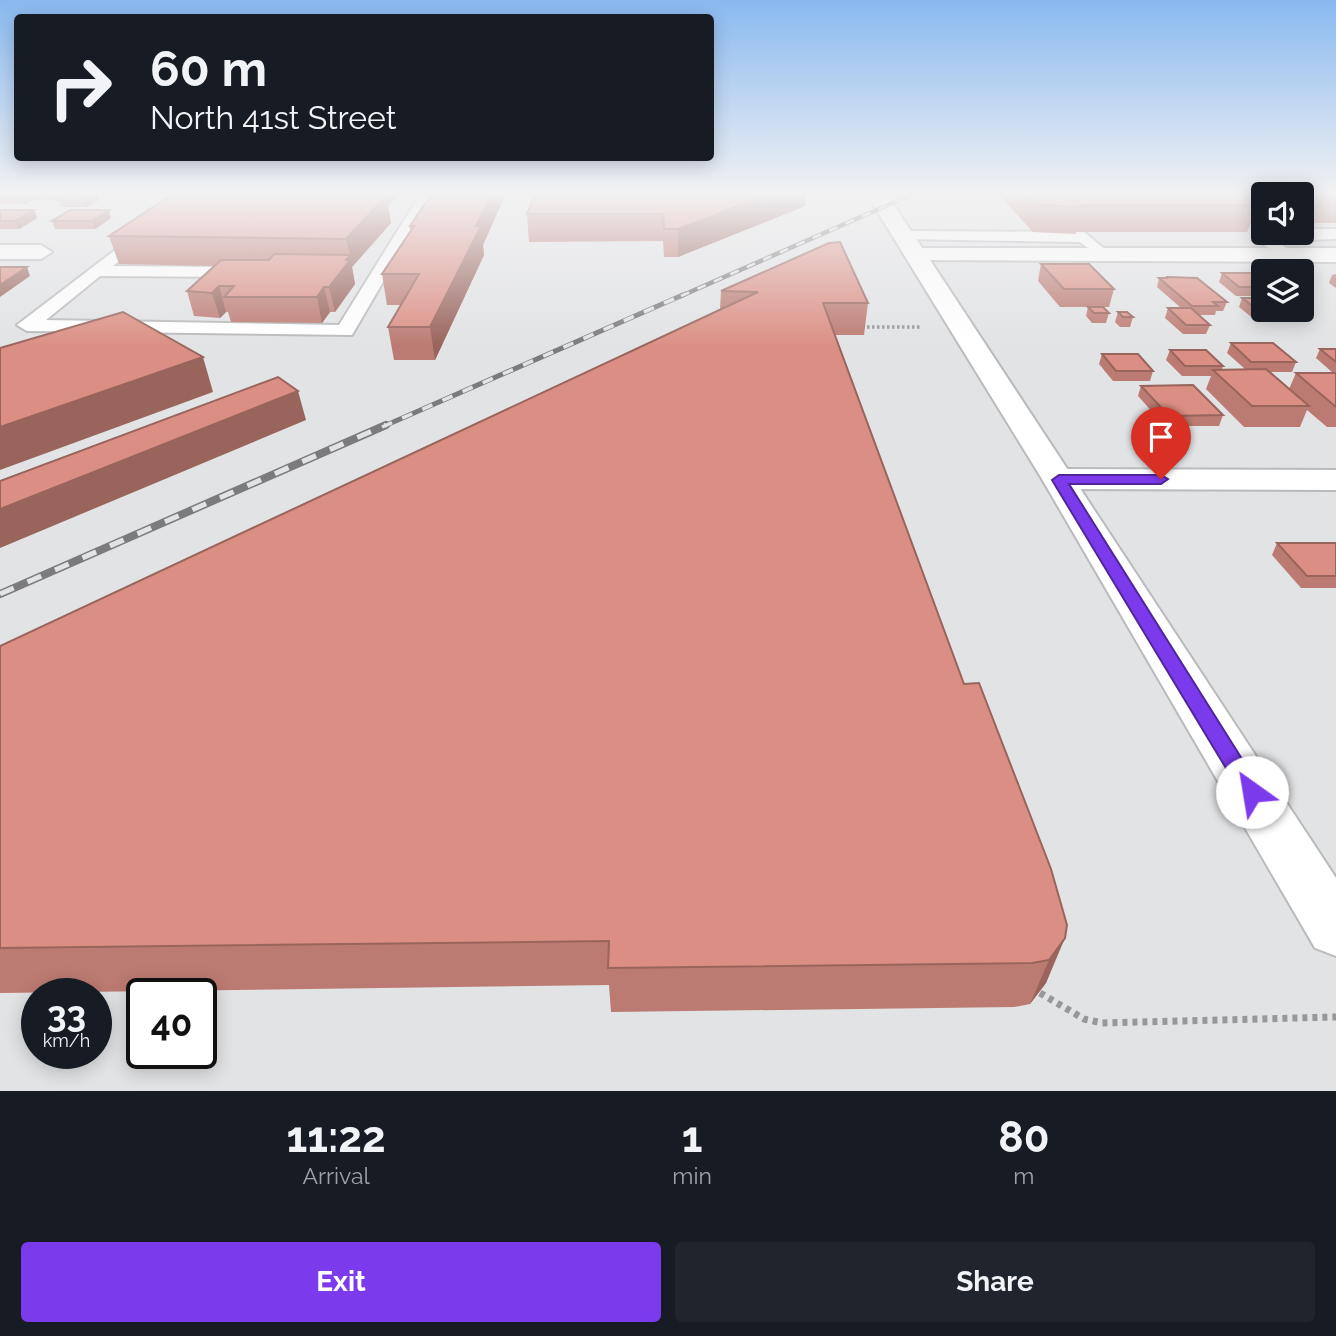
<!DOCTYPE html>
<html lang="en">
<head>
<meta charset="utf-8">
<style>
  body { margin:0; font-family:Raleway,sans-serif; background:#20242c; color:#f1f3f6; height:100vh; display:flex; flex-direction:column; font-size:26px; white-space:nowrap }
  * { box-sizing:border-box; margin:0 }
  p { font-size:23px; color:#9ea1a6 }
  .icon { flex:none; width:38px; height:38px; fill:none; stroke:currentColor; stroke-width:2; stroke-linecap:round; stroke-linejoin:round }
  .map { position:relative; height:1091px; overflow:hidden }
  .drawer { display:flex; flex-direction:column; background:#171b24; flex:1 }
  .drawer>* { flex:none }
  .banner { position:absolute; left:14px; top:14px; width:700px; height:147px; border-radius:7px; box-shadow:0 4px 18px #0003; background:#171b24; color:#f1f3f6; overflow:hidden }
  .tools { position:absolute; left:1251px; top:182px; display:grid; gap:14px }
  .tools a { display:grid; place-items:center; width:63px; height:63px; border-radius:7px; background:#171b24; box-shadow:0 4px 18px #0003; font-size:35px }
  .speed { position:absolute; left:21px; top:978px; display:flex; gap:14px; font-size:35px; font-weight:700; text-align:center }
  .speed>* { display:grid; place-content:center; width:91px; height:91px; border-radius:50%; background:#171b24; box-shadow:0 4px 18px #0003; line-height:1 }
  .speed small { font-size:18px; font-weight:400 }
  .speed .limit { border:4px solid #111; border-radius:10px; background:#fff; color:#111 }
  .pin { position:absolute; display:grid; place-items:center; width:60px; height:60px; color:#fff; margin:-72px -30px; border-radius:50% 50% 50% 0; rotate:-45deg; box-shadow:0 0 7px #0007 }
  .pin .icon { rotate:45deg }
  .me { position:absolute; width:77px; margin:-38px; rotate:328deg; stroke-linejoin:round; filter:drop-shadow(0 0 5px #0008) }
  .turn { display:flex; align-items:center; gap:24px; height:147px; padding:0 21px; font-size:32px }
  .turn .icon { width:91px; height:91px; stroke-width:2.5 }
  .turn b { display:block; font-size:49px; line-height:60px }
  .eta { display:flex; justify-content:space-evenly; align-items:center; height:119px; text-align:center }
  .eta b { font-size:42px; font-weight:700; line-height:49px }
  .cta { display:flex; gap:14px; margin-top:auto; padding:14px 21px }
  .cta a { flex:1; height:80px; border-radius:7px; background:#7c3aed; color:#fff; font-size:28px; font-weight:700; line-height:80px; text-align:center }
  .cta a+a { background:#20242c; color:#f1f3f6 }
  .map>svg:first-child { display:block }
</style>
</head>
<body>
<div class="map">
<svg width="1336" height="1091" viewBox="0 0 1336 1091">
  <rect width="100%" height="100%" fill="#e2e3e5"/>
  <g fill="none" stroke-linecap="round" stroke-linejoin="round">
    <g stroke="#b9babc" stroke-width="4">
      <g id="service">
        <path d="M421,193H435L352,335L27,331L17,325L144,228L152,233L150,236L113,266L244,267L253,272L244,277L100,276L46,320L339,325Z"/>
        <path d="M1302,229H1336V239L1278,241L1294,255L1286,260L1256,239L1273,233H1302Z"/>
        <path d="M906,231L1084,232L1112,255L1104,260L1080,242L900,239V233Z"/>
      </g>
    </g>
    <g stroke="#b9babc" stroke-width="4">
      <g id="minor">
        <path d="M0,245H41L52,252L41,259H0Z"/>
        <path d="M918,248H1336V262L910,260L907,255Z"/>
        <path d="M1059,469L1336,470V490L1059,489L1047,486L1042,479L1047,472Z"/>
      </g>
    </g>
    <g stroke="#b9babc" stroke-width="4">
      <path id="tertiary" d="M866,193H886L1336,878V956L1315,948L1042,479Z"/>
    </g>
    <path stroke="#97989a" stroke-width="3.5" stroke-dasharray="2.5 2.5" stroke-linecap="butt" d="M862,327H920"/>
    <path stroke="#97989a" stroke-width="7" stroke-dasharray="5 5" stroke-linecap="butt" d="M1040,993L1084,1019L1102,1023L1336,1017"/>
    <use href="#service" fill="#fff" fill-rule="evenodd"/>
    <use href="#minor" fill="#fff" fill-rule="evenodd"/>
    <use href="#tertiary" fill="#fff" fill-rule="evenodd"/>
    <g stroke="#7b7b7d" stroke-width="4.5">
      <path id="rail-far2" d="M681,296L915,193"/>
    </g>
    <g stroke="#7b7b7d" stroke-width="5">
      <path id="rail-far1" d="M382,427L685,294"/>
    </g>
    <g stroke="#7b7b7d" stroke-width="8">
      <path id="rail" d="M0,594L386,425"/>
    </g>
    <use href="#rail-far2" stroke="#e2e3e5" stroke-width="2.5" stroke-dasharray="9" stroke-linecap="butt"/>
    <use href="#rail-far1" stroke="#e2e3e5" stroke-width="3.5" stroke-dasharray="11" stroke-linecap="butt"/>
    <use href="#rail" stroke="#e2e3e5" stroke-width="5" stroke-dasharray="15" stroke-linecap="butt"/>
  </g>
  <g fill="#bc7b72">
    <path d="M0,193H67L55,200H34L26,204H0Z"/>
    <path d="M180,193H400L388,206L391,223L352,267L355,284L335,312H330L322,323L231,322L228,312H226L220,318L194,316L187,291L214,266L119,264L109,236Z"/>
    <path d="M432,193H506L483,245L484,255L435,360H394L388,327L400,305H387L382,274L410,231V226Z"/>
    <path d="M1000,193H1336V223H1302V194H1264V223H1251L1247,232H1076V234L1033,232L999,195Z"/>
    <path d="M58,200H99L87,207H61Z"/>
    <path d="M805,206L678,257H664L663,241L529,242L527,214Z"/>
    <path d="M0,210H34L37,218L19,229H0Z"/>
    <path d="M111,218L95,229H55L52,221Z"/>
    <path d="M829,243L868,303L864,335H835L964,684L1067,925L1046,983L1030,1004L1014,1007L611,1012L609,985L0,993V646L720,309L721,291Z"/>
    <path d="M1041,264L1114,289L1109,307H1060L1038,281Z"/>
    <path d="M1222,273H1264V310H1284L1281,320H1255L1239,307L1242,298H1252L1251,296H1236L1219,282Z"/>
    <path d="M1336,274V288L1329,283L1332,275Z"/>
    <path d="M1166,277L1227,302L1223,311H1216L1215,315H1199L1210,325L1206,334H1183L1165,318L1168,308H1181L1157,287L1159,278H1166Z"/>
    <path d="M1088,307L1109,313L1106,323H1092L1086,316Z"/>
    <path d="M1118,312L1133,317L1130,327H1120L1115,322Z"/>
    <path d="M1231,343L1296,362L1292,372H1269L1289,389L1296,373H1333L1316,358L1320,349H1336V427H1327L1307,410L1300,427H1244L1206,389L1211,376H1182L1166,360L1170,350L1223,366L1222,370L1245,369L1227,353Z"/>
    <path d="M1102,354L1153,371L1150,381H1113L1099,364Z"/>
    <path d="M1141,386L1223,415L1219,426H1165L1138,396Z"/>
    <path d="M1277,543H1336V588H1301L1272,555Z"/>
  </g>
  <g fill="#99645c">
    <path d="M30,193H31L34,200L26,204L23,197Z"/>
    <path d="M53,193H67L55,200Z"/>
    <path d="M95,193H97L99,200L87,207L84,200Z"/>
    <path d="M371,193H400L388,206L391,223L352,267L355,284L335,312L329,287L350,255L346,239L368,196Z"/>
    <path d="M492,193H506L483,245L484,255L435,360L430,327Z"/>
    <path d="M773,193H806L805,206L678,257V229Z"/>
    <path d="M34,210L37,218L19,229L15,221Z"/>
    <path d="M109,210L111,218L95,229L92,221Z"/>
    <path d="M27,267L30,276L0,297V285Z"/>
    <path d="M219,286L226,312L220,318L212,293Z"/>
    <path d="M324,287L330,312L322,323L317,297Z"/>
    <path d="M203,357L213,392L0,470V427Z"/>
    <path d="M298,391L306,420L0,548V509Z"/>
    <path d="M1065,938L1046,983L1030,1004L1049,960Z"/>
  </g>
  <g fill="#db8f84" stroke="#99645c" stroke-width="2">
    <path d="M0,193H30L23,197H0Z"/>
    <path d="M69,193H95L84,200H58Z"/>
    <path d="M323,193H371L368,196H386L346,239L109,236L173,194L320,196Z"/>
    <path d="M432,193H492L476,226H481L430,327H388L419,274H382L414,226H410Z"/>
    <path d="M535,193H773L678,229H664L663,214H527Z"/>
    <path d="M1027,193H1336V196H1302V194H1264V196H1243L1257,205H1080L1082,207L1039,205Z"/>
    <path d="M0,210H34L15,221H0Z"/>
    <path d="M70,210H109L92,221H52Z"/>
    <path d="M840,242L868,303H823L964,684L979,683L1051,869L1067,925L1065,938L1049,960L1032,963L608,968L609,941L0,948V646L758,292L721,291L829,243Z"/>
    <path d="M274,254L350,255L346,260H350L329,287H324L317,297H224L234,286H219L212,293L187,291L221,260H269Z"/>
    <path d="M1041,264H1089L1114,289H1064Z"/>
    <path d="M0,267H27L0,285Z"/>
    <path d="M1222,273H1264V293H1261L1254,287H1239Z"/>
    <path d="M1166,277L1197,278L1227,302H1213L1218,306H1192L1159,278H1168Z"/>
    <path d="M1242,298H1264V310H1284H1258Z"/>
    <path d="M1088,307H1103L1109,313H1094Z"/>
    <path d="M1168,308H1191L1210,325H1186Z"/>
    <path d="M123,312L203,357L0,427V348Z"/>
    <path d="M1118,312H1127L1133,317H1123Z"/>
    <path d="M1231,343H1273L1296,362H1251Z"/>
    <path d="M1320,349H1336V362Z"/>
    <path d="M1170,350H1206L1223,366H1185Z"/>
    <path d="M1102,354H1138L1153,371H1116Z"/>
    <path d="M1266,369L1309,406H1252L1213,370Z"/>
    <path d="M1296,373H1336V407Z"/>
    <path d="M278,377L298,391L0,509V481Z"/>
    <path d="M1193,385L1223,415L1169,416L1141,386Z"/>
    <path d="M1277,543H1336V576H1307Z"/>
  </g>
  <linearGradient id="sky" x2="0" y2="1"><stop stop-color="#89b9f0"/><stop offset="0.56" stop-color="#f2f2f3"/><stop offset="1" stop-color="#f2f2f3" stop-opacity="0"/></linearGradient>
  <rect width="1336" height="346" fill="url(#sky)"/>
  <path fill="#7c3aed" stroke="#51269a" stroke-width="2" d="M1059,475H1161L1168,479L1161,484H1069L1259,786L1263,792L1259,798L1252,800L1244,798L1052,480Z"/>
</svg>
<div class="tools">
<a><svg class="icon" aria-label="sound" viewBox="0 0 24 24"><path d="M4 9h4l5-4v14l-5-4H4zM17 9q2 3 0 6"/></svg></a>
<a><svg class="icon" aria-label="layers" viewBox="0 0 24 24"><path d="M12 4l9 5-9 5-9-5zM3 14l9 5 9-5"/></svg></a>
</div>
<div class="speed"><div>33<small>km/h</small></div><div class="limit">40</div></div>
<div class="pin" style="left:1161px;top:479px;background:#d93025"><svg class="icon" aria-label="arrive" viewBox="0 0 24 24"><path d="M6 21V4h12l-3 4 3 4H6"/></svg></div>
<svg class="me" style="left:1252px;top:792px" viewBox="-20 -20 40 40"><circle r="19" fill="#fff"/><path d="M0-13L10 11 0 6-10 11z" fill="#7c3aed"/></svg>
<div class="banner">
<div class="turn"><svg class="icon" aria-label="right" viewBox="0 0 24 24"><path d="M7 20v-9h11M14 6l5 5-5 5"/></svg><div><b>60 m</b>North 41st Street</div></div>
</div>
</div>
<section class="drawer">
<div class="eta">
<div><b>11:22</b><p>Arrival</p></div>
<div><b>1</b><p>min</p></div>
<div><b>80</b><p>m</p></div>
</div>
<div class="cta"><a>Exit</a><a>Share</a></div>
</section>
</body>
</html>
